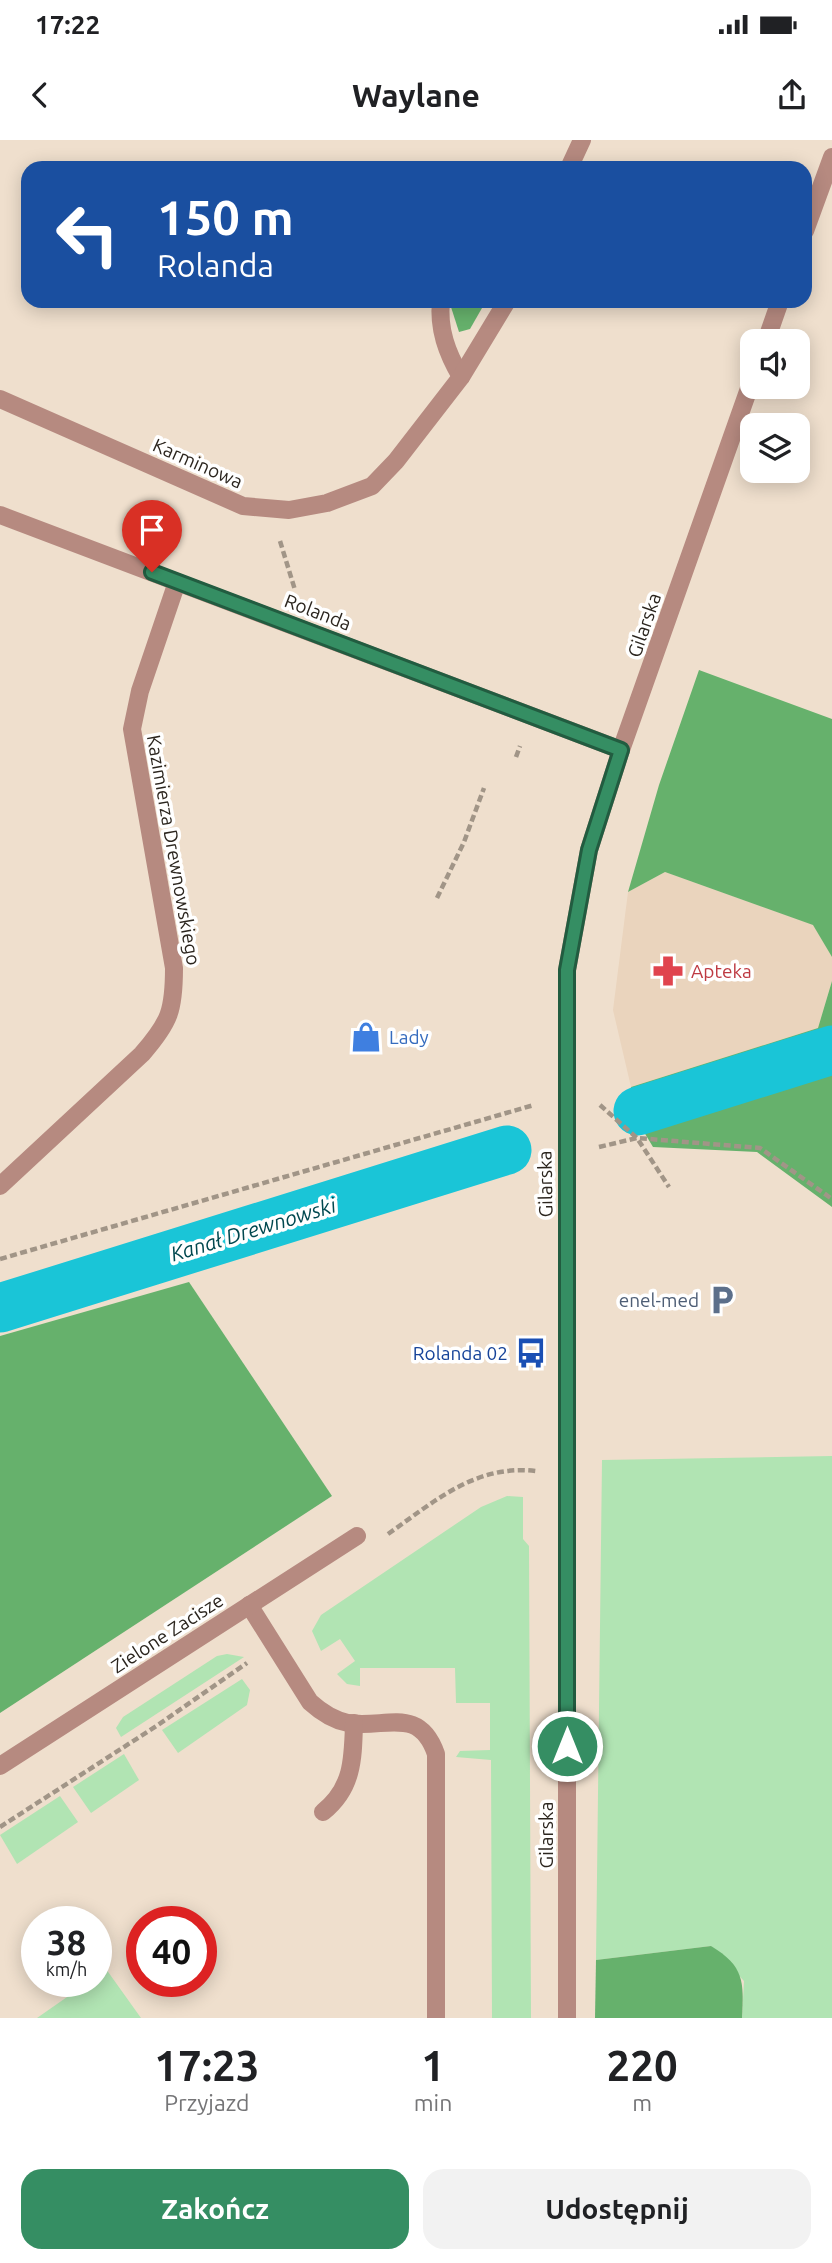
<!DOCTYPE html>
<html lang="pl">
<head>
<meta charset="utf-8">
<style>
  body { margin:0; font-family:Ubuntu,sans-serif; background:#f2f2f2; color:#202124; height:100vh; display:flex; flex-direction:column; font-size:26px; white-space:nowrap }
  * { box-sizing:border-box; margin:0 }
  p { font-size:23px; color:#757577 }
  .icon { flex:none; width:38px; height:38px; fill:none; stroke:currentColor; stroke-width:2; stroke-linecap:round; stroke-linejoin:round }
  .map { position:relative; height:1878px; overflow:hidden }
  .side { display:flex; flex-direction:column; background:#fff; flex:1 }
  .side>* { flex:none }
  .hud { position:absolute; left:21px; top:21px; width:791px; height:147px; border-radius:21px; box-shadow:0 4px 18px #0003; background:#1a4fa0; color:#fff; overflow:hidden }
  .fabs { position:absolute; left:740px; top:189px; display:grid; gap:14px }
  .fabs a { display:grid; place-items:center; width:70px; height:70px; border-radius:14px; background:#fff; box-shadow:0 4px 18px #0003; font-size:35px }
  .speed { position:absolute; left:21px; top:1766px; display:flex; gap:14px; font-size:35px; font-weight:700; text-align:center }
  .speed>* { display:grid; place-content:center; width:91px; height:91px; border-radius:50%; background:#fff; box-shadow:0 4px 18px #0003; line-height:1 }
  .speed small { font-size:18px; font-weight:400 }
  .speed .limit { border:10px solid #d22; background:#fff; color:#111 }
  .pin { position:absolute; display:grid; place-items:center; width:60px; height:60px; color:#fff; margin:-72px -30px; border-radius:50% 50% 50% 0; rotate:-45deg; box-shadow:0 0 7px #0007 }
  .pin .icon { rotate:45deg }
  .me { position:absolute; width:77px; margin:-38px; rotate:0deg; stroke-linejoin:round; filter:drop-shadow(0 0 5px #0008) }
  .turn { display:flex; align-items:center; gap:24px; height:147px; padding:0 21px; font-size:32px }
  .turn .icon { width:91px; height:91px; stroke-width:2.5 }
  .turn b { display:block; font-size:49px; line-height:60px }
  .eta { display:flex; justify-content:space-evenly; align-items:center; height:119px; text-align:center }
  .eta b { font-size:42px; font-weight:700; line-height:49px }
  .button { display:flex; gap:14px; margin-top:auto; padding:14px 21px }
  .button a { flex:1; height:80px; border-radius:21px; background:#358e63; color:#fff; font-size:28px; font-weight:700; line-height:80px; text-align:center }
  .button a+a { background:#f2f2f2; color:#202124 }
  .status { display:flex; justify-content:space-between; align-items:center; height:49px; padding:0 35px; background:#fff; direction:ltr }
  .status svg { height:19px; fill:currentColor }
  header { display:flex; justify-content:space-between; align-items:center; height:91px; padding:0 21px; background:#fff; font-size:32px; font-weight:700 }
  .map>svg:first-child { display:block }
</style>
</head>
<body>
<div class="status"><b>17:22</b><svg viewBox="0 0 49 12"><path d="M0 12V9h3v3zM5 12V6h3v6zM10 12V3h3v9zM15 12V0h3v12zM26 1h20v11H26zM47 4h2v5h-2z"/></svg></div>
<header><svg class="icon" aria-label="back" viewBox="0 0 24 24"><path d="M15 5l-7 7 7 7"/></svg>Waylane<svg class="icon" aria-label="share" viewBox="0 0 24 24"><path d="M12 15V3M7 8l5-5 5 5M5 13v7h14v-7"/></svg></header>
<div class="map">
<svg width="832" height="1878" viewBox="0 0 832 1878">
  <rect width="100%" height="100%" fill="#efdfcd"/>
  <path fill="#ead4bd" d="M665,732L814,785L832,817V841L818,888L631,947L613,870L628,752Z"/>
  <g fill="#b1e4b3">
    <path d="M832,1316V1878H742L744,1841L711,1806L596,1820L602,1320Z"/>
    <path d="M507,1356L523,1357V1399L529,1406L531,1878H492L491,1620L456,1617L460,1611L490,1610V1563H456L455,1528H360V1546L347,1544L337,1534L355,1521L340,1499L321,1511L312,1491L321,1475L481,1367Z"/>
    <path d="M227,1514L244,1517L121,1597L116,1588L123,1577L217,1516Z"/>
    <path d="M242,1539L250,1550L247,1565L178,1613L162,1590Z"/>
    <path d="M124,1614L139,1640L91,1673L73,1647Z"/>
    <path d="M60,1656L78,1682L17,1724L0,1695Z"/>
    <path d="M96,1815L141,1878H37L90,1841H96Z"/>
  </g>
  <g fill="#66b16c">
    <path d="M453,161H486L470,189L459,192L451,167Z"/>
    <path d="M699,530L832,579V817L813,785L665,732L628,752L659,645Z"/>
    <path d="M832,841V1067L757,1012L653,1007L635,977L631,947L818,888Z"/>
    <path d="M189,1142L332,1356L0,1573V1196Z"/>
    <path d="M711,1806C744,1826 744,1841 742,1878H595L596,1820Z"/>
  </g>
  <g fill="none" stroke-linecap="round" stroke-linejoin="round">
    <g stroke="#1ac5d7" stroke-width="49">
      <path d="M638,971L832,910"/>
      <path d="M0,1168L507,1010"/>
    </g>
    <g stroke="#a19587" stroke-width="4.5" stroke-dasharray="7 3.5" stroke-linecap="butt">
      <path d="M280,401L295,450"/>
      <path d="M516,617L520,606"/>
      <path d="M437,758L464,702L484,648"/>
      <path d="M600,965L637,998L669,1047"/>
      <path d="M599,1007L637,998L760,1008L832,1059"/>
      <path d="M0,1119L534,965"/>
      <path d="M388,1394C435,1361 476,1324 536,1331"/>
      <path d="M0,1687L158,1585L247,1523"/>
    </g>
    <g stroke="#b68a80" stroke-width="18">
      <path d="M569,28L582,0"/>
      <path d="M441,161C438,189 447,213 461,237"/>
      <path d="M0,259L243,366L289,370L327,363L372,346L396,321L461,237L507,161"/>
      <path d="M0,375L621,610"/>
      <path d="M0,1046L142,914C170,882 174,870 174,828L132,589L140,551L177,442"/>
      <path d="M249,1465L310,1562C321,1572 333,1580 348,1583C385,1589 419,1565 436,1614V1878"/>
      <path d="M0,1626L357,1396"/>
      <path d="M323,1672C353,1648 353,1619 354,1583"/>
    </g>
    <g stroke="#b68a80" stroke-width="18">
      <path d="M805,91L832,17"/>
      <path d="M766,201L780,161"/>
      <path d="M567,1878V830L589,710L621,610L752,240"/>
    </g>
  </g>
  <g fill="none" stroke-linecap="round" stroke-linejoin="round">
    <g stroke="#225c40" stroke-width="18">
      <path id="route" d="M152,432L621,610L589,710L567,830V1606"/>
    </g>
    <use href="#route" stroke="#358e63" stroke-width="12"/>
  </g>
  <defs>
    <g id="pharmacy-bare" transform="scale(2.415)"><path d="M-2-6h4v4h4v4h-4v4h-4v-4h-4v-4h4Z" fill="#e0444e" stroke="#fff" stroke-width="2.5" paint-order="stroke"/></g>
    <g id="shop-bare" transform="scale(2.415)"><path d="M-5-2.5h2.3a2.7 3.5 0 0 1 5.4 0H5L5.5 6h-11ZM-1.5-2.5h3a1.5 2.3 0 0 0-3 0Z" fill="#3f7fe0" stroke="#fff" stroke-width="2.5" paint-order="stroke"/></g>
    <g id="parking-bare" transform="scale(2.415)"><path d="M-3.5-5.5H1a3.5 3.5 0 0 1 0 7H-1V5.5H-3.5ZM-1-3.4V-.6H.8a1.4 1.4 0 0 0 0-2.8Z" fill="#5c6f8a" stroke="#fff" stroke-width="2.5" paint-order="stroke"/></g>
    <g id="bus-bare" transform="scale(2.415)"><path d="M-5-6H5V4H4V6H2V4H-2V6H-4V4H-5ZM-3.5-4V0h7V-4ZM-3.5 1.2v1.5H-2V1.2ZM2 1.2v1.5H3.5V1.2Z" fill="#1a4fb4" stroke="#fff" stroke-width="2.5" paint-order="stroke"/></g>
  </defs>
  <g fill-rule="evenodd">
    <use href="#pharmacy-bare" x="668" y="831"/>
    <use href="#shop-bare" x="366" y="897"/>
    <use href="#parking-bare" x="722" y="1160"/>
    <use href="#bus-bare" x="531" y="1213"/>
  </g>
  <g text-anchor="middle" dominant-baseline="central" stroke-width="7" stroke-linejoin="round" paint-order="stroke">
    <g font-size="19" fill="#2b251e" stroke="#fff">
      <text transform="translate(198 323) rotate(24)">Karminowa</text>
      <text transform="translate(318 472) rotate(21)">Rolanda</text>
      <text transform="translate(644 485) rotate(-71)">Gilarska</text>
      <text transform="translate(174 710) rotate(80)">Kazimierza Drewnowskiego</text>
      <text transform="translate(545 1044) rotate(-91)">Gilarska</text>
      <text transform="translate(167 1493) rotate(-33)">Zielone Zacisze</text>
      <text transform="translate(546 1695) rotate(-90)">Gilarska</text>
    </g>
    <g font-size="19" fill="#be3a42" stroke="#fff" text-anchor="start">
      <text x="691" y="831">Apteka</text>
    </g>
    <g font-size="19" fill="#366cbe" stroke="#fff" text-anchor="start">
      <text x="389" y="897">Lady</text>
    </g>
    <g font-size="19" fill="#4e5e75" stroke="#fff" text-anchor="end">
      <text x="699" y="1160">enel-med</text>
    </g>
    <g font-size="19" fill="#164399" stroke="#fff" text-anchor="end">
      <text x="508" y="1213">Rolanda 02</text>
    </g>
    <g font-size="21" font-style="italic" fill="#01484f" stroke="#fff">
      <text transform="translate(253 1089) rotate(-17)">Kanał Drewnowski</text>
    </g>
  </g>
</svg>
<div class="fabs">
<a><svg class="icon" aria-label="sound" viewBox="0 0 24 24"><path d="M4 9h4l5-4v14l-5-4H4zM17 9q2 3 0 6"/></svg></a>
<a><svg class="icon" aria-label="layers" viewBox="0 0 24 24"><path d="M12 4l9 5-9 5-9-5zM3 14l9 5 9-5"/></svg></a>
</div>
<div class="speed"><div>38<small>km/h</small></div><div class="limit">40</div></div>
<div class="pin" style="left:152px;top:432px;background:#d93025"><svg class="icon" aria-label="arrive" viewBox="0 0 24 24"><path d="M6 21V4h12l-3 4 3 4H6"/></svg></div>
<svg class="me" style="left:567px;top:1606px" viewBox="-20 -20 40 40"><circle r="17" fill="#358e63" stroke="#fff" stroke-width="3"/><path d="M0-11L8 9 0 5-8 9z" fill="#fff"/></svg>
<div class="hud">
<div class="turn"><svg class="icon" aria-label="left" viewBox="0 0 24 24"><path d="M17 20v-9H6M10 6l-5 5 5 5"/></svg><div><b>150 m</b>Rolanda</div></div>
</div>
</div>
<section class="side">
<div class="eta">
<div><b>17:23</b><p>Przyjazd</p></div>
<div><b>1</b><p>min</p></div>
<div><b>220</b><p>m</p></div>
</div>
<div class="button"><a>Zakończ</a><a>Udostępnij</a></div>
</section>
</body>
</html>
